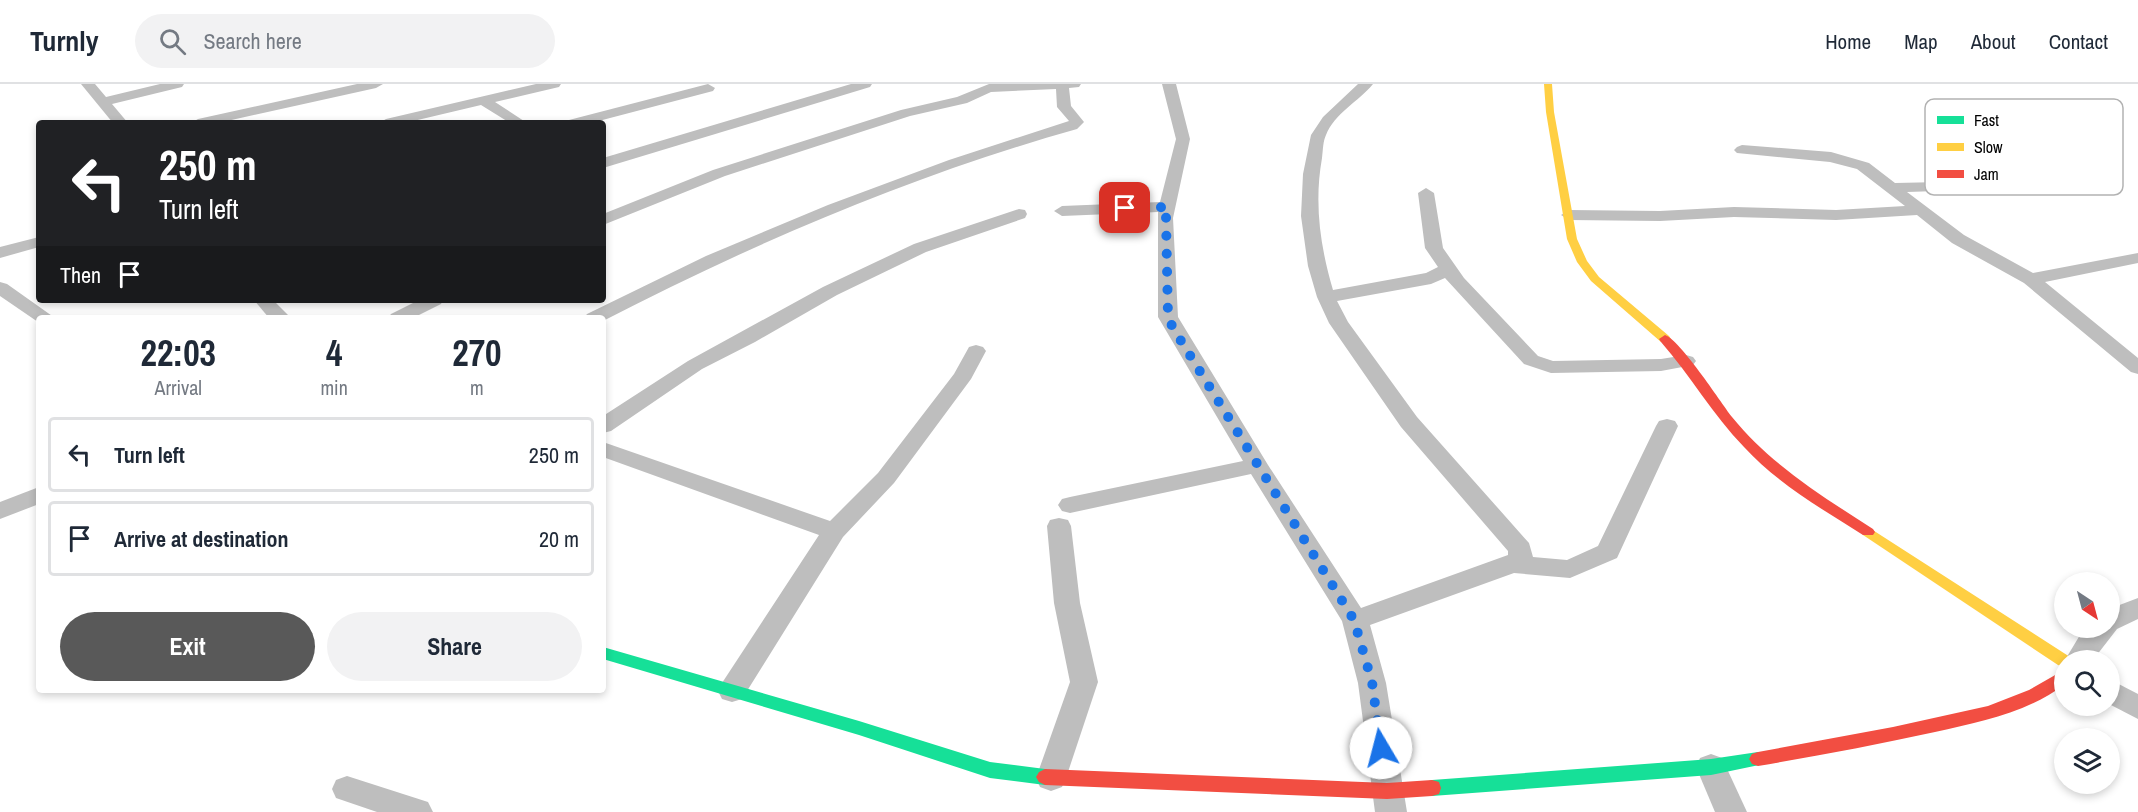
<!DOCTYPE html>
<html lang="en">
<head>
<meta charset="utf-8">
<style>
  body { margin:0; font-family:"Archivo Narrow",sans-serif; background:#f2f2f3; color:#1f2937; height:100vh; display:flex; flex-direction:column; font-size:22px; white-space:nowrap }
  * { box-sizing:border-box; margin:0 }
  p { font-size:20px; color:#747a83 }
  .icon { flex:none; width:33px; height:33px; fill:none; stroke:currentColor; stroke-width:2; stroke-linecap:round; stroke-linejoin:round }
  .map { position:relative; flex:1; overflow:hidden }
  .drawer { position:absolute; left:36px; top:231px; width:570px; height:378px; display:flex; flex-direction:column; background:#fff; border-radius:6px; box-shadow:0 3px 9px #0003 }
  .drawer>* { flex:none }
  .hud { position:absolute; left:36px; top:36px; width:570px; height:183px; border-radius:6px; box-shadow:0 3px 9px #0003; background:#202124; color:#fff; overflow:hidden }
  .needle { width:39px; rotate:144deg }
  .controls { position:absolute; left:2054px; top:488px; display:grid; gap:12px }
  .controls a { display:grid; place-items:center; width:66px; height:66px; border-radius:50%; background:#fff; box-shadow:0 3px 9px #0003; font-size:30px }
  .pin { position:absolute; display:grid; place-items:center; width:51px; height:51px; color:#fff; margin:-26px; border-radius:12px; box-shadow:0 3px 9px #0006 }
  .me { position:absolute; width:66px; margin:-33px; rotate:352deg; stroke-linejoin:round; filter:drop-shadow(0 0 4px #0008) }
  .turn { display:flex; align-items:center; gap:21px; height:126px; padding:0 24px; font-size:27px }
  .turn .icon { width:78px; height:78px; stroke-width:2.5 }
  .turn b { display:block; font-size:42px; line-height:51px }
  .then { display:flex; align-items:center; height:57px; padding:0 24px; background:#0003; gap:12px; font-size:22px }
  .eta { display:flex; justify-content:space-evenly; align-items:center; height:102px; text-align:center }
  .eta b { font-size:36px; font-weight:800; line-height:42px }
  .action { display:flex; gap:12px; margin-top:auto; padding:12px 24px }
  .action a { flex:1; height:69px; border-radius:36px; background:#595959; color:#fff; font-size:24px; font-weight:800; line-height:69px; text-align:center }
  .action a+a { background:#f2f2f3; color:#1f2937 }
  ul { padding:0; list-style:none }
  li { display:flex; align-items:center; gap:18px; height:75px; margin:0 12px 9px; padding:0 12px; border:3px solid #e0e1e3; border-radius:6px }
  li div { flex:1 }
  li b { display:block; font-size:22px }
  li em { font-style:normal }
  header { display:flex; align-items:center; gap:36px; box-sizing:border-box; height:84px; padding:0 30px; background:#fff; border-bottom:2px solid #e0e1e3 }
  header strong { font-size:28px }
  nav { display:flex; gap:33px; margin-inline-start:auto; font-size:21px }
  .search { width:420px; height:54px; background:#f2f2f3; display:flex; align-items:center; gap:15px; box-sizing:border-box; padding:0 21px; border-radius:33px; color:#747a83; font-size:22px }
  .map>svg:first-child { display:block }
</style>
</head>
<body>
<header>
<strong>Turnly</strong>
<div class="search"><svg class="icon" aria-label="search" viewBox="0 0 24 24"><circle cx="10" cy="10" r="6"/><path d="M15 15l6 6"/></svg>Search here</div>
<nav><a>Home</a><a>Map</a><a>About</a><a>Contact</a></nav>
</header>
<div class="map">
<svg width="2138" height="728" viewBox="0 0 2138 728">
  <rect width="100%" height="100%" fill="#fff"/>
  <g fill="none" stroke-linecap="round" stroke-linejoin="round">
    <g fill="#bebebe" fill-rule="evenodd">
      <path d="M81,0H95L106,13L160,0H184L182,3L112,20L128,39H113Z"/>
      <path d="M357,0H383L376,4L218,39H191L198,35Z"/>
      <path d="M536,0H561L559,3L495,18L527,39H510L481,21L405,39H379L386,35Z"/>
      <path d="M708,0L715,4L713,7L591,39H567L569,36Z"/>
      <path d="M851,0H872L870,3L603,84V74Z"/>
      <path d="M989,0H1081L1079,3L1069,4L1071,22L1084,38L1077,45C913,91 754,159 603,237V234H584L587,230L706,172L828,121L949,76L1069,37L1057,23L1056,5L991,8L967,19L910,32L725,92L603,141V130L713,86L901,26L957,13Z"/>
      <path d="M1162,0H1176L1190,55L1173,134L1178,233L1268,381L1361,524L1508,471V467L1401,343L1329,239L1317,213L1308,182L1301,132L1303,90L1311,51L1323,33L1358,0H1373C1359,17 1334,30 1326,51C1323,57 1323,66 1322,74C1314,119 1320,162 1333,206L1426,189L1438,183L1425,164L1418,109L1426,104L1434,109L1443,164L1464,194L1538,272L1553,277L1661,275L1686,271L1693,273L1696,277L1693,281L1661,287L1551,289L1524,280L1445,194L1431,200L1337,217L1348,238L1417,333L1529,459L1533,473L1567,476L1598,462L1656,342L1659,337L1667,335L1675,337L1678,342L1617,474L1570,494L1514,489L1370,541L1386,599L1407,728H1375L1358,599L1342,537L1251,390L1070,429L1062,427L1058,421L1062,415L1070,413L1243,377L1158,233V128L1062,132L1054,127L1062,122L1160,118L1176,55Z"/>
      <path d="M1742,61L1831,68L1869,79L1895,99L2036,96L2038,99L2030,104L1907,108L1964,151L2033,189L2138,169V179L2045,198L2138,274V290L2131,288L2024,199L1952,159L1917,131L1836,136L1734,133L1660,137L1569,136L1561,131L1569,126L1660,127L1734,123L1836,126L1905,122L1857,85L1830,78L1737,69L1734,66L1737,63Z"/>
      <path d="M1019,125L1025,126L1027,130L1025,134L926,168L837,211L755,258L702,285L611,347L603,349V332L688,277L823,203L914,160Z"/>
      <path d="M39,153V163L0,174V163Z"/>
      <path d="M0,198L7,200L55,234H39L38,238L0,212Z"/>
      <path d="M254,216H273L291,234H269Z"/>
      <path d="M419,216H443L441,220L413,234H388L391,230Z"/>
      <path d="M976,261L983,263L986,267L971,295L894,399L843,453L742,615L732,618L722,615L718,607L722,599L819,451L603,373V358L830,437L878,389L954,290L969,263Z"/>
      <path d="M39,403V420L0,435V418Z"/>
      <path d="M1059,434L1068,436L1071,442L1080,519L1098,598L1066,694L1062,703L1051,707L1040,703L1036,694L1070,598L1054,519L1047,442L1050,436Z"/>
      <path d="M2138,514V535L2117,545L2093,576H2065L2080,551L2088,543H2109V525Z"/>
      <path d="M2109,595L2138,610V635L2109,620Z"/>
      <path d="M1711,670L1722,674L1747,728H1715L1696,683L1700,674Z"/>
      <path d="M347,692L428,718L433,728H377L336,714L332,705L336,696Z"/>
    </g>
    <g fill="#16e098" fill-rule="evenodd">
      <path d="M603,563L859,637L990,678L1045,685L1051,688L1054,693L1051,698L1045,701L990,694L859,651L603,575Z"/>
      <path d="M1758,668L1764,670L1767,675L1764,680L1711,691L1432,712L1425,710L1423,704L1425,698L1432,696L1711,675Z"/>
    </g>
    <g fill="#ffcf43" fill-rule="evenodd">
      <path d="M1544,0H1552L1554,28L1577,155L1587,177L1599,193L1669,252L1671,255L1669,258H1661L1591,197L1577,178L1567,155L1546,28Z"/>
      <path d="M1868,443L2070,573L2072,576H2064V583L2058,581L1863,451L1861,448L1863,445Z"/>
    </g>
    <g fill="#f24e42" fill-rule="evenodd">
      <path d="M1665,251C1680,256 1720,317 1732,333C1771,381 1822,412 1873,445L1875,448L1873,451H1863C1822,425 1778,400 1744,363C1713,331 1690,291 1661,258L1659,255Z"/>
      <path d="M2064,586V601C2026,629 1980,638 1935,648C1876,661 1817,672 1758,682L1752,680L1749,675L1752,670L1758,668L1893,643L1988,622L2029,606Z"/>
      <path d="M1045,685L1387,699L1432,696L1439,698L1441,704L1439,710L1432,712L1387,715L1045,701L1039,698L1036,693L1039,688Z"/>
    </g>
  </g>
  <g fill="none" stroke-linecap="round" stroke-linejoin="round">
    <path stroke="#1a73e8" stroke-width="10" stroke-dasharray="0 18" d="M1125,124L1168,123L1166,134L1168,233L1173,244L1354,536L1372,598L1381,664"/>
  </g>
  <rect x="1925" y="15" width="198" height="96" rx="9" fill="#fff" stroke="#b2b2b2" stroke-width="1.5"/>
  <rect x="1937" y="32" width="27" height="8" fill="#16e098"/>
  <rect x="1937" y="59" width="27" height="8" fill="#ffcf43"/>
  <rect x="1937" y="86" width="27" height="8" fill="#f24e42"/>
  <g font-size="16" fill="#000">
    <text x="1974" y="42">Fast</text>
    <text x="1974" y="69">Slow</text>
    <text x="1974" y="96">Jam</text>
  </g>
</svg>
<div class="controls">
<a><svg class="needle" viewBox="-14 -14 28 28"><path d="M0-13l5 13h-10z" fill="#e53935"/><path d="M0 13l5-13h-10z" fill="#747a83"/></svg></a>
<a><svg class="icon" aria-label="search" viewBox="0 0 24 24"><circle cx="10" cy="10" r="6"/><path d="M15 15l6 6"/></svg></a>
<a><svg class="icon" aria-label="layers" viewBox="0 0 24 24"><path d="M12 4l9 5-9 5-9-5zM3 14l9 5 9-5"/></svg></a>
</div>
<div class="pin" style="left:1125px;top:124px;background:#d93025"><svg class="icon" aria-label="arrive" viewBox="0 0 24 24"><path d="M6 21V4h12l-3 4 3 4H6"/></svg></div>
<svg class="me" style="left:1381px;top:664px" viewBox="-20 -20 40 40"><circle r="19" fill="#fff"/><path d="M0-13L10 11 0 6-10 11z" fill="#1a73e8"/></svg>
<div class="hud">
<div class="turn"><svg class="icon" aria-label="left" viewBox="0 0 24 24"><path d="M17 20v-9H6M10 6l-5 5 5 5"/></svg><div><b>250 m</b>Turn left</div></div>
<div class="then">Then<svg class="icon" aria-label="arrive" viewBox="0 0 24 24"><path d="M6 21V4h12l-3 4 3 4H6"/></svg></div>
</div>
<section class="drawer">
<div class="eta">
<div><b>22:03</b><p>Arrival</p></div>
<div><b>4</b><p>min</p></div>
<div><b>270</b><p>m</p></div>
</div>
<ul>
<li><svg class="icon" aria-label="left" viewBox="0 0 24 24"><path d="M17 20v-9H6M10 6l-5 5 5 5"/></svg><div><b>Turn left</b></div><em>250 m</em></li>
<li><svg class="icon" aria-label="arrive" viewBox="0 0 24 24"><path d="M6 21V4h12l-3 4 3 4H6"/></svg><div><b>Arrive at destination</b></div><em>20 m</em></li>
</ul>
<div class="action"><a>Exit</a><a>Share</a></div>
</section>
</div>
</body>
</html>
